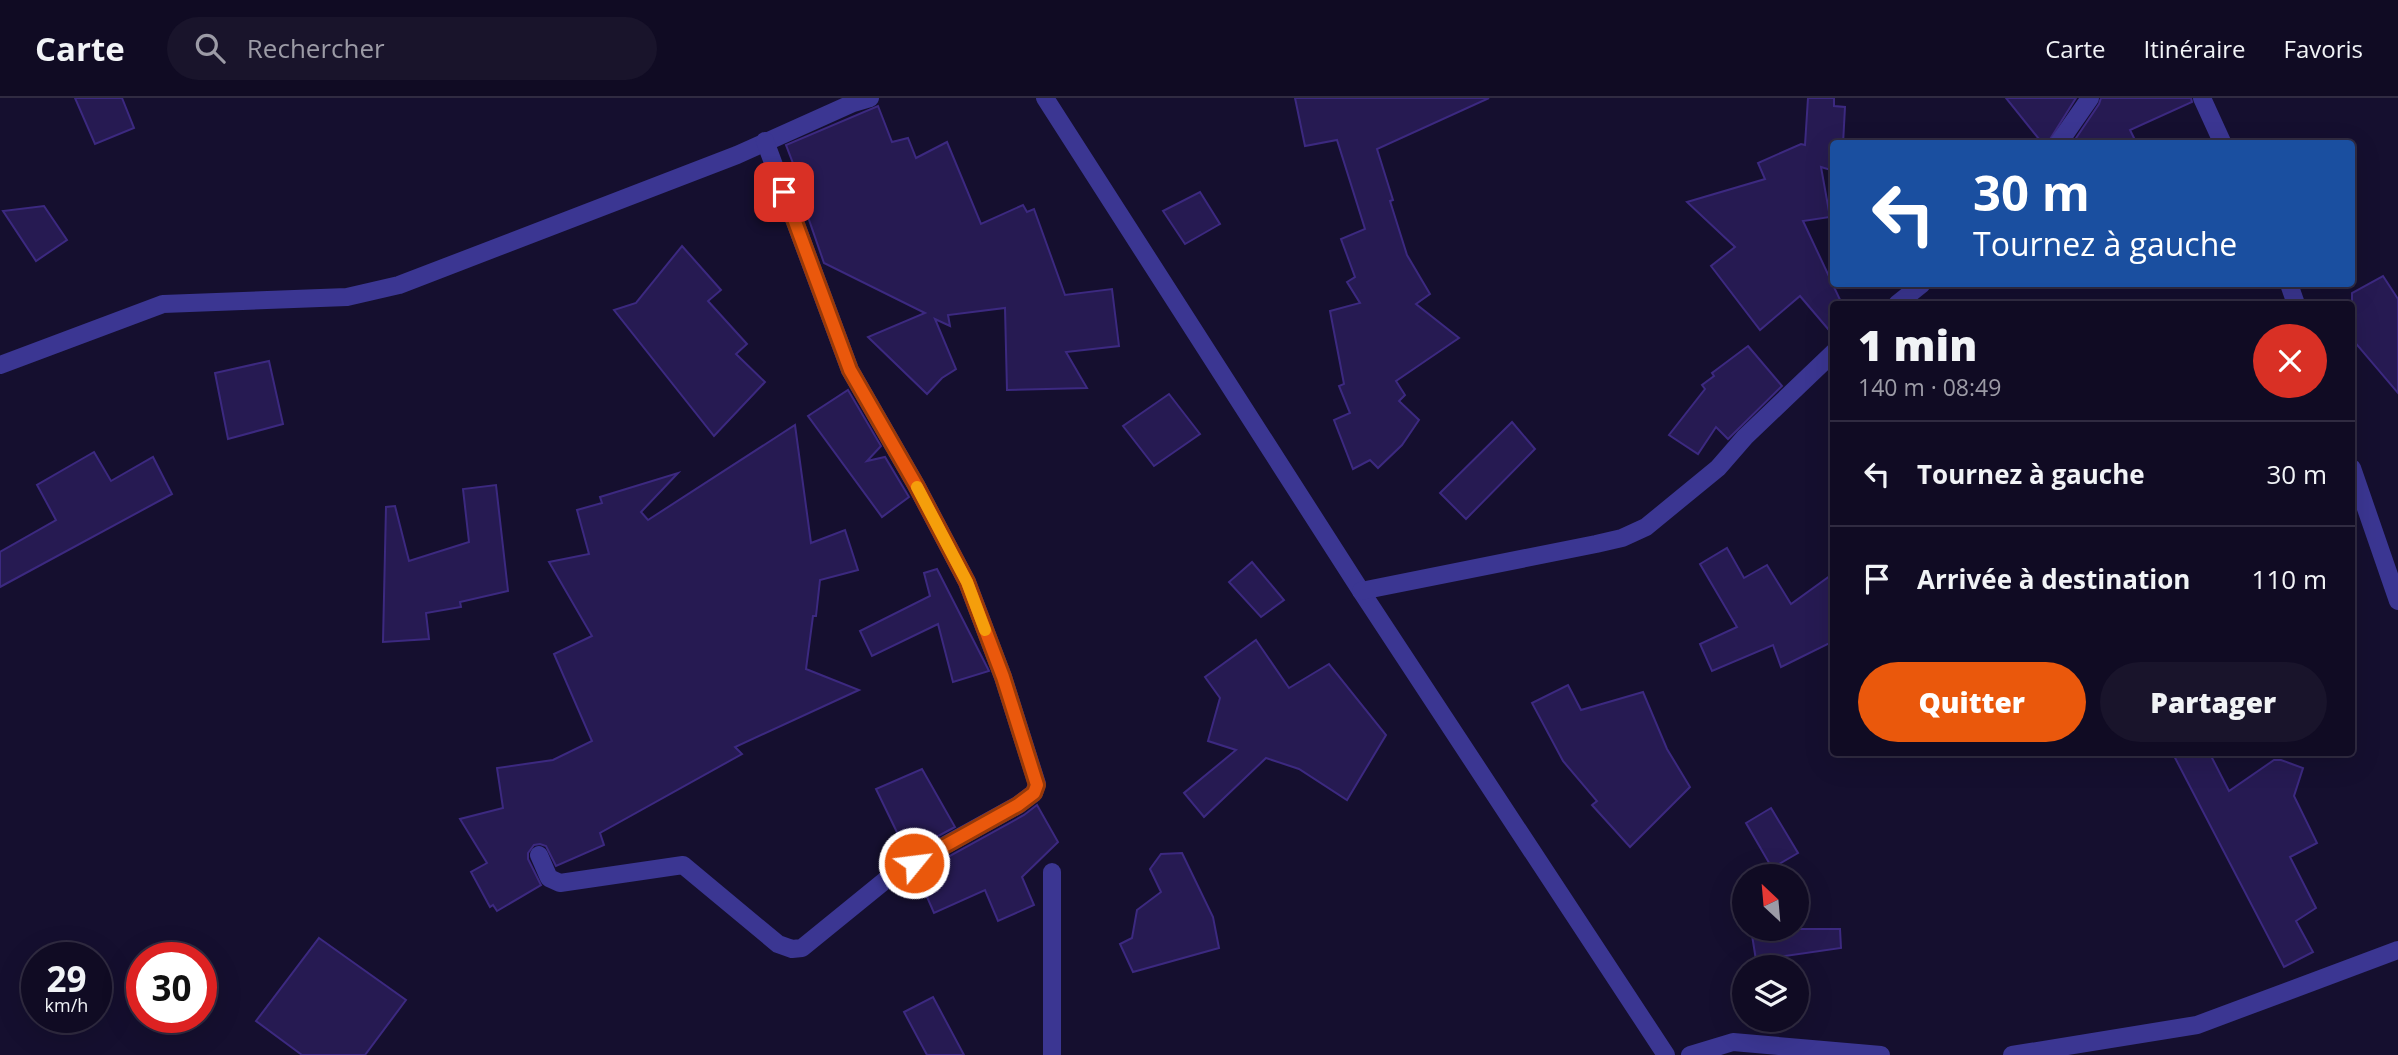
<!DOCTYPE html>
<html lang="fr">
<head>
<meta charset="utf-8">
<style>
  body { margin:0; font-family:"Open Sans",sans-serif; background:#19142b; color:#f1f3f6; height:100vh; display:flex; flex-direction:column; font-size:26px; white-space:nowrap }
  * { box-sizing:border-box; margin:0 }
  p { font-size:23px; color:#9c9ba6 }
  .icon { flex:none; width:38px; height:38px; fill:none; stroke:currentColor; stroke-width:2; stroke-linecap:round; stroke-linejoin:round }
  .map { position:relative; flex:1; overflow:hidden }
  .sheet { position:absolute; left:1830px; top:203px; width:525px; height:455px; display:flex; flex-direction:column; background:#100b23; border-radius:7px; box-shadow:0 7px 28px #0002,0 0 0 2px #302b41 }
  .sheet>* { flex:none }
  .top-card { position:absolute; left:1830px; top:42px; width:525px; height:147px; border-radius:7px; box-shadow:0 7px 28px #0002,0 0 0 2px #302b41; background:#1a4fa0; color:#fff; overflow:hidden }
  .needle { width:46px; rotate:334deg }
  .buttons { position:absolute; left:1732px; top:766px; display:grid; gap:14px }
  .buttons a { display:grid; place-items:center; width:77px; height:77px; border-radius:50%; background:#100b23; box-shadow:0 7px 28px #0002,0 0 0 2px #302b41; font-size:35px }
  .speed { position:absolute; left:21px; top:844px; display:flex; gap:14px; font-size:35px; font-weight:700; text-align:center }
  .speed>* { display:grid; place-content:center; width:91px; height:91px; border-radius:50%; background:#100b23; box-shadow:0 7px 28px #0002,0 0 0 2px #302b41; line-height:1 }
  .speed small { font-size:18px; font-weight:400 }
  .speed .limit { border:10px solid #d22; background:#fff; color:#111 }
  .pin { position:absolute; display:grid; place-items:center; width:60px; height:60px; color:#fff; margin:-30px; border-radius:14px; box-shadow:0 4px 10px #0006 }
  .me { position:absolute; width:77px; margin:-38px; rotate:61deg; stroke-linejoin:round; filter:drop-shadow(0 0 5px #0008) }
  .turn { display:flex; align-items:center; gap:24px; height:147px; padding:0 28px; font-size:32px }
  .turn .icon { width:91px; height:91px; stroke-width:2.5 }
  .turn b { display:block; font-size:49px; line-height:60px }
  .round { display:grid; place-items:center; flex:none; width:74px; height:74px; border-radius:37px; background:#19142b }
  .overview { display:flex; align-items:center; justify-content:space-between; height:119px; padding:0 28px }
  h1 { font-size:42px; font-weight:800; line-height:52px }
  .primary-button { display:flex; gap:14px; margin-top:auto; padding:14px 28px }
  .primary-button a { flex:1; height:80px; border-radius:42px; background:#ea580c; color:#fff; font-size:28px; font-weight:800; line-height:80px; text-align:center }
  .primary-button a+a { background:#19142b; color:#f1f3f6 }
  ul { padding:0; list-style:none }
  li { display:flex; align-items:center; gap:21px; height:105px; padding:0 28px; border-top:2px solid #302b41 }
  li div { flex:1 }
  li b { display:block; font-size:26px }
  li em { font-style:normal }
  header { display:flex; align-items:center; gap:42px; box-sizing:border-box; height:98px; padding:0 35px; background:#100b23; border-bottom:2px solid #302b41 }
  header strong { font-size:33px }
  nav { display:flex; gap:38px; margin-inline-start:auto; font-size:24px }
  .search { width:490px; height:63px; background:#19142b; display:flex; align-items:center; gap:18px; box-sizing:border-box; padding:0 24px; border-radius:38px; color:#9c9ba6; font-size:26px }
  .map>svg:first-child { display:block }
</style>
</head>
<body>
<header>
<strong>Carte</strong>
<div class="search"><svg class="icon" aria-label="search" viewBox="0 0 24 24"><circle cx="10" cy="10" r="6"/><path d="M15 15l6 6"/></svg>Rechercher</div>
<nav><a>Carte</a><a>Itinéraire</a><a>Favoris</a></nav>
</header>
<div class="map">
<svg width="2398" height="957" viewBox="0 0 2398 957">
  <rect width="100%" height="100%" fill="#150f2f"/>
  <g fill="#261a52" stroke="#3c2980" stroke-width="2">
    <path d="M75,0H122L134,30L95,46Z"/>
    <path d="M1295,0H1489L1377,51L1393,102L1390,103L1407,157L1430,196L1416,206L1459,240L1396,283L1405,297L1399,303L1419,322L1402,347L1378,370L1370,362L1353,371L1334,322L1350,315L1339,288L1344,286L1330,213L1360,205L1347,184L1355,179L1341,141L1365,131L1337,42L1305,48Z"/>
    <path d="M1808,0H1834V8L1845,9L1843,46H1834V73L1821,69L1830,119L1803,123L1842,206H1834V238L1800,198L1760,232L1711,168L1735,149L1687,104L1765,81L1758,65L1801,46L1805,47Z"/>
    <path d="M2006,0H2076L2047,46H2043Z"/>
    <path d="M2101,0H2191L2192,4L2130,32L2137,46H2072L2099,6Z"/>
    <path d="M878,8L892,44L908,40L916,60L947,44L981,126L1023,107L1027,114L1034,111L1065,197L1112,191L1119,248L1066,254L1087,290L1007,292L1005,210L948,217L950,228L935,221L956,271L942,280L927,296L868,239L925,215L824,165L800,96L804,94L786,47Z"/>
    <path d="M1200,94L1220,126L1185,146L1163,113Z"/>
    <path d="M44,108L67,142L36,163L3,113Z"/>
    <path d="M682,148L721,192L708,203L747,246L736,256L765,284L714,338L614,212L636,205Z"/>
    <path d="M2383,178L2398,201V295L2352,241V195Z"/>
    <path d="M1748,248L1782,288L1728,341L1716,329L1698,356L1669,337L1705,291L1702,287L1714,278L1712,275Z"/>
    <path d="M269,263L283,326L228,341L215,275Z"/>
    <path d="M848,292L881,348L867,363L885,359L909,399L882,419L808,318Z"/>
    <path d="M1169,296L1200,336L1154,368L1123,328Z"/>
    <path d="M1512,324L1535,351L1466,421L1440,395Z"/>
    <path d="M795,327L811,445L845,432L858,472L820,482L816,518H813L806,571L859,592L735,649L742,656L600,735L604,747L556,768L546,748L540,746L534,747L528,755V761L541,787L497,813L493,807L490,809L471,774L487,765L460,721L503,710L497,670L553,662L592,643L554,556L592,538L549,464L589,456L577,412L602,405L600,399L678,375L641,414L648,422Z"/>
    <path d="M94,354L111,383L153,359L172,396L0,489V454L56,422L37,387Z"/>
    <path d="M496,387L508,493L460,504L461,509L426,515L429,541L383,544L386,409L395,408L409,463L469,444L463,391Z"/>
    <path d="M1727,450L1744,480L1767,467L1791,506L1834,475V543L1781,569L1773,547L1712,573L1700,546L1737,529L1700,466Z"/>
    <path d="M1252,464L1284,502L1261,519L1229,484Z"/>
    <path d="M937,471L986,567L989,573L953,584L938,526L872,558L860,533L930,498L924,475Z"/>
    <path d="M1256,542L1289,590L1329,566L1386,637L1347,702L1299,671L1266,660L1204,719L1184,695L1236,652L1208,643L1220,600L1205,579Z"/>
    <path d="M1568,587L1581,612L1643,594L1667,651L1690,689L1630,749L1592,707L1597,703L1563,663L1532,605Z"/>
    <path d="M2172,654H2209L2229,693L2274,662H2281L2303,670L2294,698L2317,745L2290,759L2316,810L2296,823L2313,854L2284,869Z"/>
    <path d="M922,671L955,729L907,755L876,691Z"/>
    <path d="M1037,707L1058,744L1022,779L1034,807L998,823L985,792L934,815L917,776L1024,717Z"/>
    <path d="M1771,710L1798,755L1772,770L1746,725Z"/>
    <path d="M1182,755L1213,819L1219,850L1133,874L1120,846L1132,840L1137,812L1161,794L1150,771L1161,756Z"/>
    <path d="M1751,831H1840L1841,850L1756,862Z"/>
    <path d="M319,840L406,902L365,957H302L256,923Z"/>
    <path d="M933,899L964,957H927L904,914Z"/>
  </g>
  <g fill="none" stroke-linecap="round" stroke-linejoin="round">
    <g stroke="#3b3692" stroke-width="18">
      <path d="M1045,0L1361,493L1666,957"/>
      <path d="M2202,0L2223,46"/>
      <path d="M2058,46L2090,0"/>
      <path d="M2289,186L2296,206"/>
      <path d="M1897,206L1922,186"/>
      <path d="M0,267L163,206L347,199L399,187L737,57L853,5L870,0"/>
      <path d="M2352,370L2398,503"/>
      <path d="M1361,493L1596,446L1622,440L1646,429L1718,370L1745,339L1834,254"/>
      <path d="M539,757L549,780L560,785L683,767L778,846L792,851L802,850L893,776L1018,707L1034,695L1037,686L1003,579L967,484L916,387L850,272L765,43"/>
      <path d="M1052,957V774"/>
      <path d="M1690,957L1733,944L1881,957"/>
      <path d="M2012,957L2197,927L2398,852"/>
    </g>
  </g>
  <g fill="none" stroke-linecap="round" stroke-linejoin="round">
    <g stroke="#983908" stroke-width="18">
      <path id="route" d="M784,94L850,272L916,387L967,484L1003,579L1037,687L1034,695L1018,707L914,765"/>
    </g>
    <use href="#route" stroke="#ea580c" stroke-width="12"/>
    <path stroke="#f59e0b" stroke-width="12" d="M917,389L967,484L985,532"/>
  </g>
</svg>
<div class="buttons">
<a><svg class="needle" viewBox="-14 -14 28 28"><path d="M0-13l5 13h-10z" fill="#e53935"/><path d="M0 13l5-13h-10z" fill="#9c9ba6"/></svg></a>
<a><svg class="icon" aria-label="layers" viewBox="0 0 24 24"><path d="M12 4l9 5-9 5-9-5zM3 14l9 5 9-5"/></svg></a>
</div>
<div class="speed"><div>29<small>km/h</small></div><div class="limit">30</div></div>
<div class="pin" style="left:784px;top:94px;background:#d93025"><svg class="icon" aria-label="arrive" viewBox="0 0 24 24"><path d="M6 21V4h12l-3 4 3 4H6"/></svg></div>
<svg class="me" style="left:914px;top:765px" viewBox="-20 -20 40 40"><circle r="17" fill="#ea580c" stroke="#fff" stroke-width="3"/><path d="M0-11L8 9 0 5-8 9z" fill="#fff"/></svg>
<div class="top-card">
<div class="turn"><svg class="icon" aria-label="left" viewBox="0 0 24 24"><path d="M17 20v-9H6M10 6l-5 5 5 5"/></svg><div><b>30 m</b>Tournez à gauche</div></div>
</div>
<section class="sheet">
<div class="overview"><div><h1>1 min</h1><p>140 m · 08:49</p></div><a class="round" style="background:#d93025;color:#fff"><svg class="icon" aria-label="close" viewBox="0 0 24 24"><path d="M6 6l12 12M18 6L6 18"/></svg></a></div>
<ul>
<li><svg class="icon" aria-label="left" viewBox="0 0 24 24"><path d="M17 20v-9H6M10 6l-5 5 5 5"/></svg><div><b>Tournez à gauche</b></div><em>30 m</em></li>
<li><svg class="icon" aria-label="arrive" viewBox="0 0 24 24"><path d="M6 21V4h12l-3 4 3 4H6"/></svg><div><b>Arrivée à destination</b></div><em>110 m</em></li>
</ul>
<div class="primary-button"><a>Quitter</a><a>Partager</a></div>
</section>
</div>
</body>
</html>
